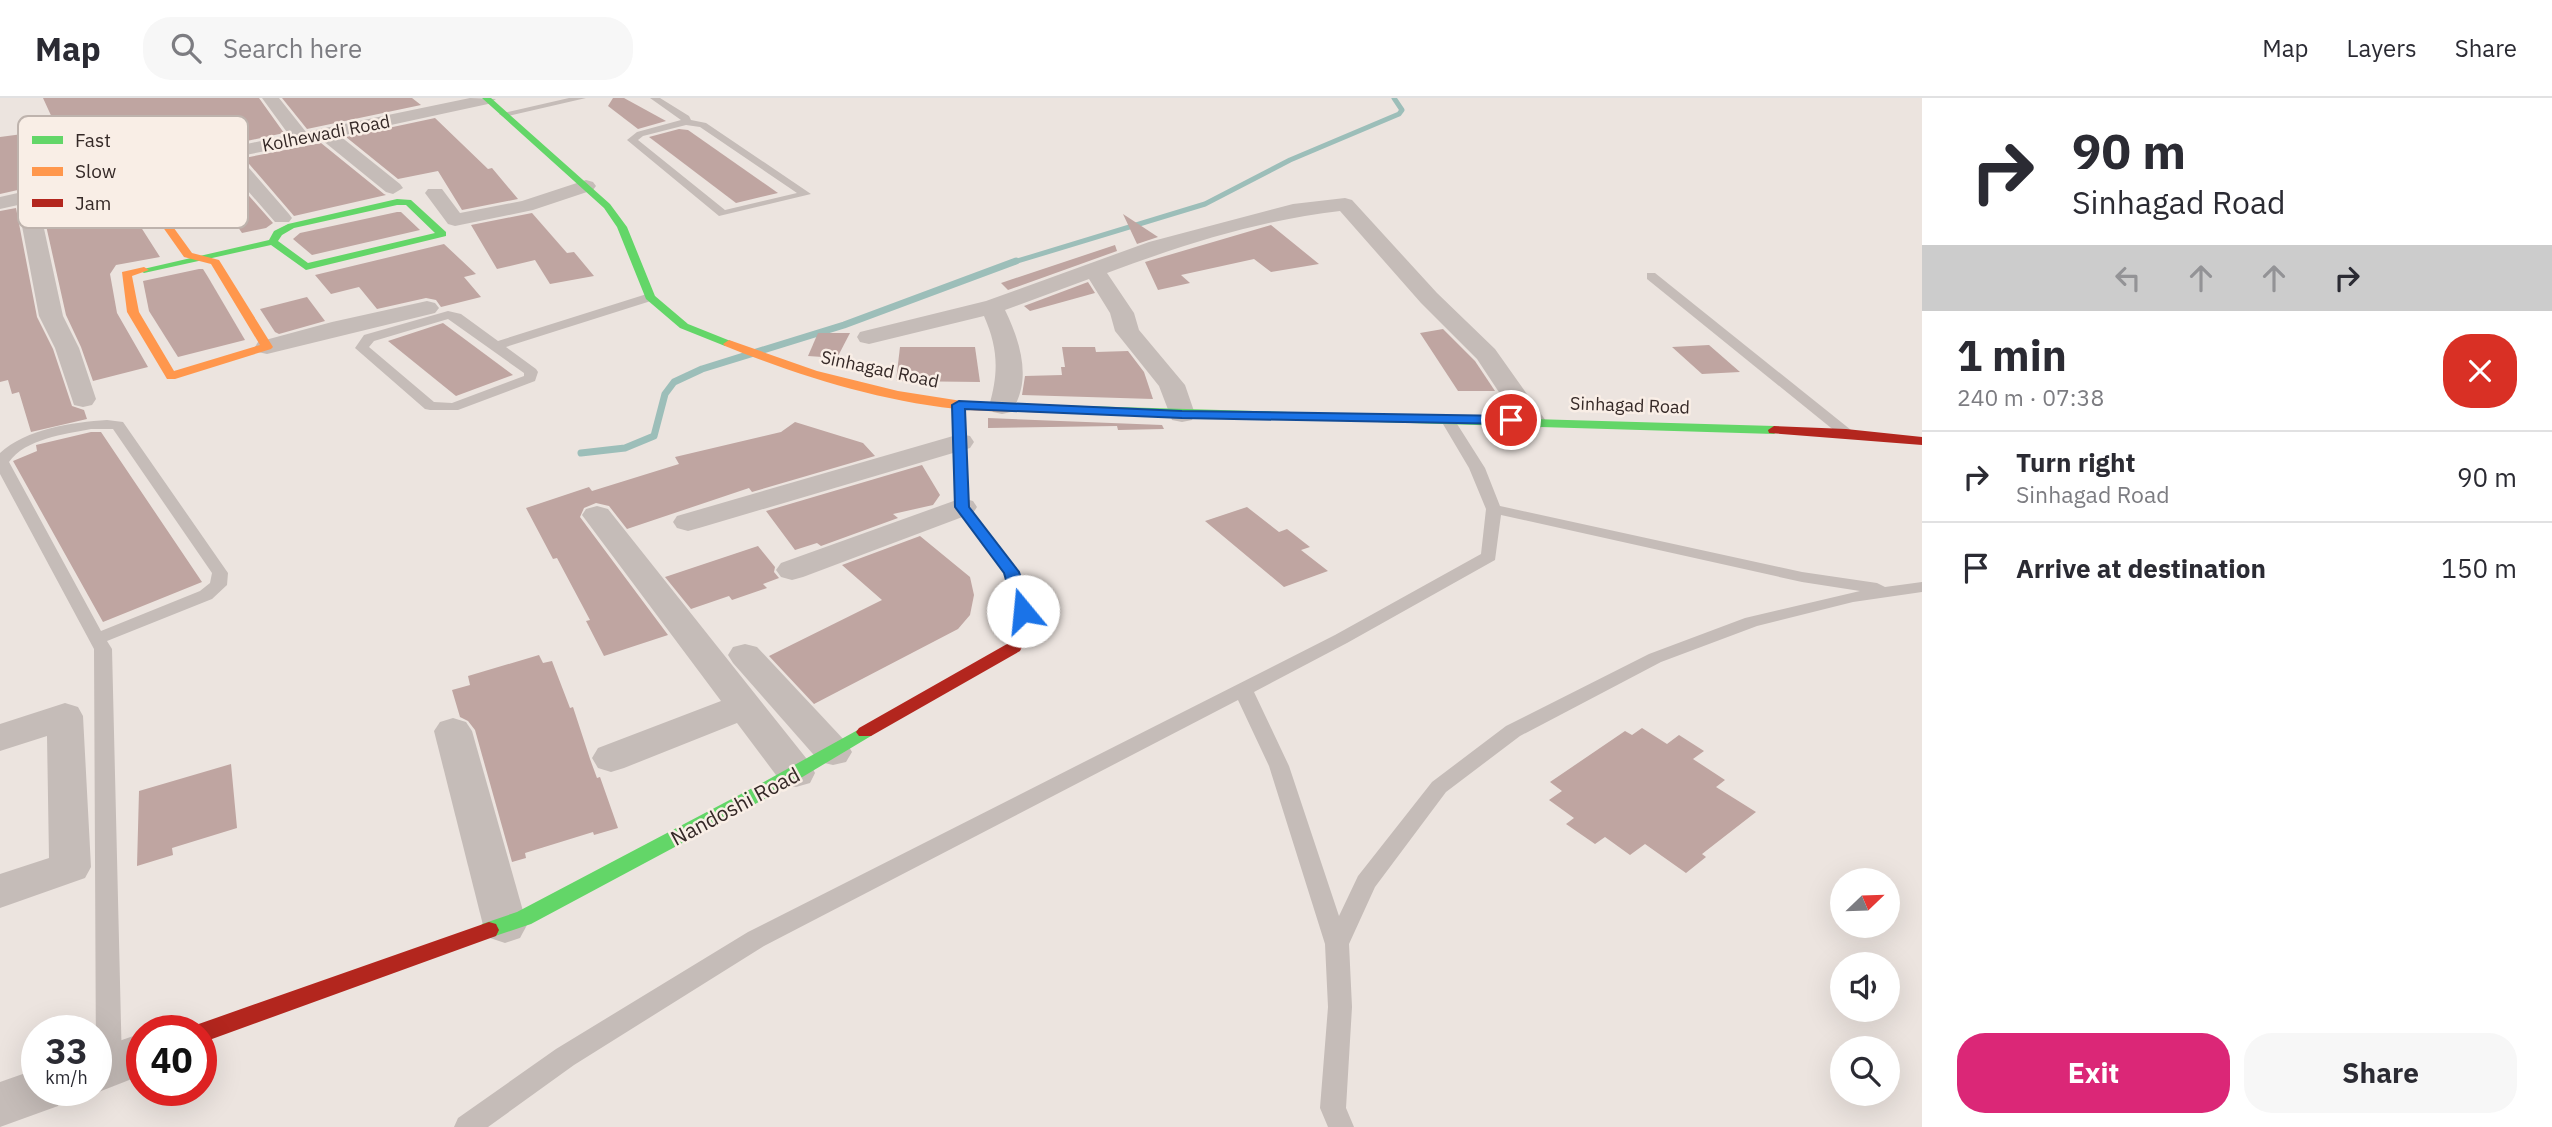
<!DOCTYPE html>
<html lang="en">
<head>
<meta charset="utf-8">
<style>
  body { margin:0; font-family:"IBM Plex Sans",sans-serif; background:#f7f7f7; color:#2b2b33; height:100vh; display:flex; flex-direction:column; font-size:26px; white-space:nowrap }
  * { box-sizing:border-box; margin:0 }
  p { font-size:23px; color:#7c7c81 }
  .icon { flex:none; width:38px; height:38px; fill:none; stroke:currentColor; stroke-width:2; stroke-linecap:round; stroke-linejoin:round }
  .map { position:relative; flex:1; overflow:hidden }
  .side { display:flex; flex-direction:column; background:#fff; width:630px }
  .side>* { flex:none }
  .top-card { background:#fff; color:#2b2b33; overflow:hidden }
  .needle { width:46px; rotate:67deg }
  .controls { position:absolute; left:1830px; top:770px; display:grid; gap:14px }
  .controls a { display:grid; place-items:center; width:70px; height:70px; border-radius:50%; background:#fff; box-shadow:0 7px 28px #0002; font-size:35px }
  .speed { position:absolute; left:21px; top:917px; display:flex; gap:14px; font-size:35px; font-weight:700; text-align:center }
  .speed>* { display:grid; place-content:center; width:91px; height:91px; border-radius:50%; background:#fff; box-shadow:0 7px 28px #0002; line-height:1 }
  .speed small { font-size:18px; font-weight:400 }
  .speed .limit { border:10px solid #d22; background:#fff; color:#111 }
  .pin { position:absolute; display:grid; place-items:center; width:60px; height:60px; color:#fff; margin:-30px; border:4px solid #fff; border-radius:50%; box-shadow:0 2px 7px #0007 }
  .me { position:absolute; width:77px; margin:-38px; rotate:343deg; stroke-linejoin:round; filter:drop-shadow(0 0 5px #0008) }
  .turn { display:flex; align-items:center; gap:24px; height:147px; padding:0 35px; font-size:32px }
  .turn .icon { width:91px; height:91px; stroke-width:2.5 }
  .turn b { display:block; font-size:49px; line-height:60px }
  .lanes { display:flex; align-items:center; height:66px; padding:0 35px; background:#0003; justify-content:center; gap:35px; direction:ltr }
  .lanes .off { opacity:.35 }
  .round { display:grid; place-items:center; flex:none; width:74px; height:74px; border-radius:28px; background:#f7f7f7 }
  .overview { display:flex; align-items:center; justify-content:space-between; height:119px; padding:0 35px }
  h1 { font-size:42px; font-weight:800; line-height:52px }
  .action { display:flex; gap:14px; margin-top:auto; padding:14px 35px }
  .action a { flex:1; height:80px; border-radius:28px; background:#db2777; color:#fff; font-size:28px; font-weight:800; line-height:80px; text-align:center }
  .action a+a { background:#f7f7f7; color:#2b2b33 }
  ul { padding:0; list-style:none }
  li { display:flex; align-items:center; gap:21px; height:91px; padding:0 35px; border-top:2px solid #e1e1e2 }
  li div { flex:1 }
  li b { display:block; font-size:26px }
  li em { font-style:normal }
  header { display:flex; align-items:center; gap:42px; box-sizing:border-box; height:98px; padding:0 35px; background:#fff; border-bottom:2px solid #e1e1e2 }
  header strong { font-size:33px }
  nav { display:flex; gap:38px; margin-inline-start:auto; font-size:24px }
  .search { width:490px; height:63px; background:#f7f7f7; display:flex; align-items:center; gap:18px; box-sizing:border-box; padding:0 24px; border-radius:28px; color:#7c7c81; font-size:26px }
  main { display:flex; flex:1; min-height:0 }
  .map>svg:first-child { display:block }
</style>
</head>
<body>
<header>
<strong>Map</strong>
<div class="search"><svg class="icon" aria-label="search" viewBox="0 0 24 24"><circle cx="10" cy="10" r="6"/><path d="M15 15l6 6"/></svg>Search here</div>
<nav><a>Map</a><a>Layers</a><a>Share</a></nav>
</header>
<main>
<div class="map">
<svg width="1922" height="1029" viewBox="0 0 1922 1029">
  <rect width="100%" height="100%" fill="#ece4df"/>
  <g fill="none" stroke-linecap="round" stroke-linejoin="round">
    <path stroke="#9cbeb9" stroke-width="5" d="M1011,165L1205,106L1290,62L1399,16L1402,12L1394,0"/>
    <path stroke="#9cbeb9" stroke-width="7" d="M581,355L625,350L654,338L665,296L674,284L702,271L844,227L1016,163"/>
  </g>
  <g fill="#bfa5a1">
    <path d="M43,0H259L284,35L102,74L74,20L60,18L55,26L80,78L0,96V39L45,33L42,26L54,24Z"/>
    <path d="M282,0H412L421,7L307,31Z"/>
    <path d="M613,0H624L666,23L638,31L608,8Z"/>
    <path d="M435,20L488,71L492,70L518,101L462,112L438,73L398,81L346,39Z"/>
    <path d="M679,31L688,32L778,95L736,105L649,39Z"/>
    <path d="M321,45L384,96L386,97L294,118L244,60Z"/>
    <path d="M215,66L226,72L273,125L266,130L242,135L223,107L176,116L149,81Z"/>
    <path d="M123,86L147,121L137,123L160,159L116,167L110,176L117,215L148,269L93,283L81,249L66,217L41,105Z"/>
    <path d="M16,110L37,219L53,251L72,308L84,312L87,321L31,334L19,294L12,296L8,282L0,284V113Z"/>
    <path d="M397,114H401L420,132L312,157L293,141L300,135Z"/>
    <path d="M532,115L567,155L574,154L594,178L550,186L535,162L497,171L471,127Z"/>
    <path d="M1123,116L1158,139L1137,146Z"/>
    <path d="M1271,127L1319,166L1271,174L1254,161L1181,177L1190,185L1158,192L1145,164Z"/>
    <path d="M444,146L476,176L464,179L481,199L441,209L436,202L426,200L377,211L359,189L331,196L315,177Z"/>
    <path d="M1115,147L1117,153L1008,192L1001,185Z"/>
    <path d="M199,171H203L208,179L245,242L178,259L149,213L143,183Z"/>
    <path d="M1088,184L1095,195L1030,213L1024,208Z"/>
    <path d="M307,199L325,223L279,236L275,234L260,211Z"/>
    <path d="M443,225L513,277L456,298L388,243Z"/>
    <path d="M1443,231L1475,263L1495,293H1458L1420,235Z"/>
    <path d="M818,235H850L837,260L808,258Z"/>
    <path d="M1709,247L1740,274L1702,276L1672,249Z"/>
    <path d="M900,249H975L980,284L896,283Z"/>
    <path d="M1062,249H1095L1096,254L1128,253L1144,274L1153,301L1022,297L1025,278L1062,277L1061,269H1065Z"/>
    <path d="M988,320L1162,327L1164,331L1118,332L1117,328L988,330Z"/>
    <path d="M795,324L863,345L875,358L752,394L749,390L627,431L609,408L596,405L584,410L580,419L668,537L604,558L586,523L590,522L557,460L553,461L526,410L589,389L592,393L679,366L675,359L781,334Z"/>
    <path d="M91,334H101L202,484L103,524L13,363L37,353L36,347Z"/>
    <path d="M922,367L940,397L933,407L893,416L898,420L821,448L817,445L795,452L766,413Z"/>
    <path d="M1247,409L1279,434L1287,431L1310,449L1301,452L1328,473L1284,489L1205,423Z"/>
    <path d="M920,438L970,479L974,497L970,517L958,531L814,606L769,558L882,502L842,467Z"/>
    <path d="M758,448L775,469L774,474L779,480L763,486L767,490L732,502L729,498L691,511L665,479Z"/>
    <path d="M539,557L543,565L552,563L570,610L573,609L590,661L597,680L600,679L618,730L594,737L593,734L525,755L526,760L512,764L475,632L468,623L460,619L452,592L470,587L468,578Z"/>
    <path d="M1642,630L1667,646L1679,637L1704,653L1693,661L1725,682L1716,689L1756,714L1702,756L1706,759L1686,775L1645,746L1630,757L1605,739L1595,746L1566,726L1574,720L1549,702L1562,693L1550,684L1625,633L1632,637Z"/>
    <path d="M231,666L237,730L172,750L173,757L137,768L139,693Z"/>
  </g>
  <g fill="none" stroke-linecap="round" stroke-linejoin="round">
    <g fill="#c5bcb8" fill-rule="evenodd">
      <path d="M569,0H586L504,19L499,16Z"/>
      <path d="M650,0H660L689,18L691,22L706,25L811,96L719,118L627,42L637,34L681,22ZM686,27L700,29L797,95L725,112L638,42L643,38Z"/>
      <path d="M1647,175H1655L1851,332L1853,335L1851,338H1841L1647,181Z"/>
      <path d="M650,195L656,199L654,202L506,249L536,271L538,274L535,283L458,312H430L425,311L355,250L364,237L448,213L461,216L498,243ZM448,221L524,275V278L452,305L434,304L369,249L374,243Z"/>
      <path d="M1447,317L1452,318L1485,370L1500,408L1802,474L1877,485L1885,489L1922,484V494L1853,504L1757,528L1661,564L1520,638L1446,694L1375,789L1349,846L1352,909L1346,1010L1354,1029H1328L1320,1010L1328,909L1325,846L1269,668L1238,602L764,848L574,967L488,1029H454L458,1020L556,951L748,834L1335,537L1481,456L1486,411L1469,370L1440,321ZM1501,417L1802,484L1860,493L1745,520L1649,556L1506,628L1432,684L1358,778L1339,818L1289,668L1254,594L1347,545L1495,462Z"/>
      <path d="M107,322L123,324L228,475L227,487L212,501L107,543L112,551L122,968L118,976L109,979L100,976L96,968L94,551L0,376V355C26,331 73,324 107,322ZM91,331H113L212,475L210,485L200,493L101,533L9,364C25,341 65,336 91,331Z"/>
    </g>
    <g fill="#c5bcb8" fill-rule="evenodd">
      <path d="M262,0H279L306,34L470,0L496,1L488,6L340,38L400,86L403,90L393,96L386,94L322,42L235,59L242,62L289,116L292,120L289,124H275L228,70L215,63L38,103L63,218L79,250L96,301L92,307L83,309L74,307L55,250L39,218L18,107L0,111V99L84,80L57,25L60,21H72L101,77L289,37Z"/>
      <path d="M586,82L593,84L596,88L593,92L533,112L455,128L448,126L425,95L428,91H442L460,115L522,103Z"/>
      <path d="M1345,100L1352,102L1437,195L1495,251L1546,323L1542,329L1532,331L1522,329L1477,261L1421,205L1340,113C1260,122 1182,147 1107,175L1134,215L1139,232L1185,287L1195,316L1192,322L1182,324L1172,322L1159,288L1115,233L1110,215L1089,181L1005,212C1020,243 1033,282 1011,314L1002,316L993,314L989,308C999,274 998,250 984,218L869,246L860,244L857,239L860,234L986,203L1149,144L1293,106Z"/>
      <path d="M427,203L435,205L439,210L435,215L267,256L258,254L255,249L258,244L332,224Z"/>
      <path d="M960,336L970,338L974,344L970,350L699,430L688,433L677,430L673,424L677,418Z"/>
      <path d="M962,400L973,403L977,409L973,415L803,479L792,482L781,479L776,472L781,465Z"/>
      <path d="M597,408L608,411L810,665L815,675L810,685L796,689L782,685L737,625L624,670L611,674L598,670L592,660L598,650L721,603L582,417L586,411Z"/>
      <path d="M745,546L757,549L846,644L852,654L846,664L833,667L820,664L733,565L728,557L733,549Z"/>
      <path d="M65,605L78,609L83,618L91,769L85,780L0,810V776L49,760L47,638L0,653V626Z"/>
      <path d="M453,620L466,624L472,633L527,827L520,840L505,845L490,840L483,827L434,633L440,624Z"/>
      <path d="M142,935V977L96,995L89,992H96V951Z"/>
      <path d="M37,971V992H65L58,1008L0,1029V984Z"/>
    </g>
    <g fill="#63d668" fill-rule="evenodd">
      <path d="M482,0H491L610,106L627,129L655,198L688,226L733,244V248H725L680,230L646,201L617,129L604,110Z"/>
      <path d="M397,101L411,102L446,134V138L306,172L271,147L144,175L139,172L269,142L274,133L288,126ZM397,107H406L435,135L308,165L278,143L282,137L294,130Z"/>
      <path d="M959,303L965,307L969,409L983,428L976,432L971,431L955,409L953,307Z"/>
      <path d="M1049,307L1774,328L1780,332L1774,336L1045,314V308Z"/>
      <path d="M865,628L871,630L874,634L871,638L774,696L531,826L489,840L482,838L479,832L482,826L517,814L760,686Z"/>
    </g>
    <g fill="#ff974d" fill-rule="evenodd">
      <path d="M128,75H134L192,155L219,162L273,249L271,251L175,281H167L127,214L122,174L144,169L149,172L132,178L139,214L174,273L260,247L211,166L184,159L126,77Z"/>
      <path d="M729,242L817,273L898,293L968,304L1049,307L1055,311L1049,315C1022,313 995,314 968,312C885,305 802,279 725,248L723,246Z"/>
    </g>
    <g fill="#b3261e" fill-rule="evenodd">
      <path d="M1774,328L1846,331L1922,339V347L1769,335L1768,332Z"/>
      <path d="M976,424L981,425L1019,474L1031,513L1022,549L1020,553L871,638H859L856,634L859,630L1007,546L1015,513L1004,474L969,428Z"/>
      <path d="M489,824L496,826L499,832L496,838L201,945V933H191L193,928Z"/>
    </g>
  </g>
  <path fill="#1a73e8" stroke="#114b97" stroke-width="2" d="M959,303L1182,313L1511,318L1517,322L1511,326L1182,320L965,311L969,409L1019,474L1031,513L1023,518L1015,513L1004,475L955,409L952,307Z"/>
  <g text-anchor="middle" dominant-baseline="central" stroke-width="5" stroke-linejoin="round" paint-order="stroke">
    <g font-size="18" fill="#352927" stroke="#f9eee6">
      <text transform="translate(326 35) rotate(-11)">Kolhewadi Road</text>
      <text transform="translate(880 271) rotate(12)">Sinhagad Road</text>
      <text transform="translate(1630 307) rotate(2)">Sinhagad Road</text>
    </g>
    <g font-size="21" fill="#352927" stroke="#f9eee6">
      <text transform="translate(735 708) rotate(-28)">Nandoshi Road</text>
    </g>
  </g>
  <rect x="18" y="18" width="230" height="112" rx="10" fill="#f9eee6" stroke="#beb3ad" stroke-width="2"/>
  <rect x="32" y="38" width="31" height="8" fill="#63d668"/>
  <rect x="32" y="69" width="31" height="9" fill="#ff974d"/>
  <rect x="32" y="101" width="31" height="8" fill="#b3261e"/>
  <g font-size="19" fill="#352927">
    <text x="75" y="49">Fast</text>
    <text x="75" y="80">Slow</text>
    <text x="75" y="112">Jam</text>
  </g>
</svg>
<div class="controls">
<a><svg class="needle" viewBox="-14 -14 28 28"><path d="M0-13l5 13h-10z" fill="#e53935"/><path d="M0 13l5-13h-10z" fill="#7c7c81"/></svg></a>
<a><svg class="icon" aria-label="sound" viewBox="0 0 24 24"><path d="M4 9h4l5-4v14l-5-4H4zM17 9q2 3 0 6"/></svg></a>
<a><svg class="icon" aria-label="search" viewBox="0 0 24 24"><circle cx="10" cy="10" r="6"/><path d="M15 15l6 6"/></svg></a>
</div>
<div class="speed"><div>33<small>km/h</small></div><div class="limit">40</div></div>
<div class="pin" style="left:1511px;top:322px;background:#d93025"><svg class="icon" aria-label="arrive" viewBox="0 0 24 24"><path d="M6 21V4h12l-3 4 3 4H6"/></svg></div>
<svg class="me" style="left:1023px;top:513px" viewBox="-20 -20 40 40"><circle r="19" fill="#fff"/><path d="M0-13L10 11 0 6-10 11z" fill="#1a73e8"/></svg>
</div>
<section class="side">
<div class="top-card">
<div class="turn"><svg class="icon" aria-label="right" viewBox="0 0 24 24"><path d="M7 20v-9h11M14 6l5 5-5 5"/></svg><div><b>90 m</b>Sinhagad Road</div></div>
<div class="lanes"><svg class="icon off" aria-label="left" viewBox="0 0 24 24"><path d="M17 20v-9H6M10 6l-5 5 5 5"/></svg><svg class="icon off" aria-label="ahead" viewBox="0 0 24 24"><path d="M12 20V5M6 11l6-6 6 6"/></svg><svg class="icon off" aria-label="ahead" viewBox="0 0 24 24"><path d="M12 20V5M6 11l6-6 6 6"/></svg><svg class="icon" aria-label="right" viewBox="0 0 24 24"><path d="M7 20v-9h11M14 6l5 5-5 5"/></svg></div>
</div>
<div class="overview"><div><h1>1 min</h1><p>240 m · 07:38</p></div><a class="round" style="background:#d93025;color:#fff"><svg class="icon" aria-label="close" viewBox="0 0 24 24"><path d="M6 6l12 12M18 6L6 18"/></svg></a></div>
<ul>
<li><svg class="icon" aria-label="right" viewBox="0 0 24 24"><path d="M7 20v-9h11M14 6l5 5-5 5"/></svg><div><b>Turn right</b><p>Sinhagad Road</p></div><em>90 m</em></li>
<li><svg class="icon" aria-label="arrive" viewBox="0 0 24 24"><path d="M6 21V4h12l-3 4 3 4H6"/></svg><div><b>Arrive at destination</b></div><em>150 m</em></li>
</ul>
<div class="action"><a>Exit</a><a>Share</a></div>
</section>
</main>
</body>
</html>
